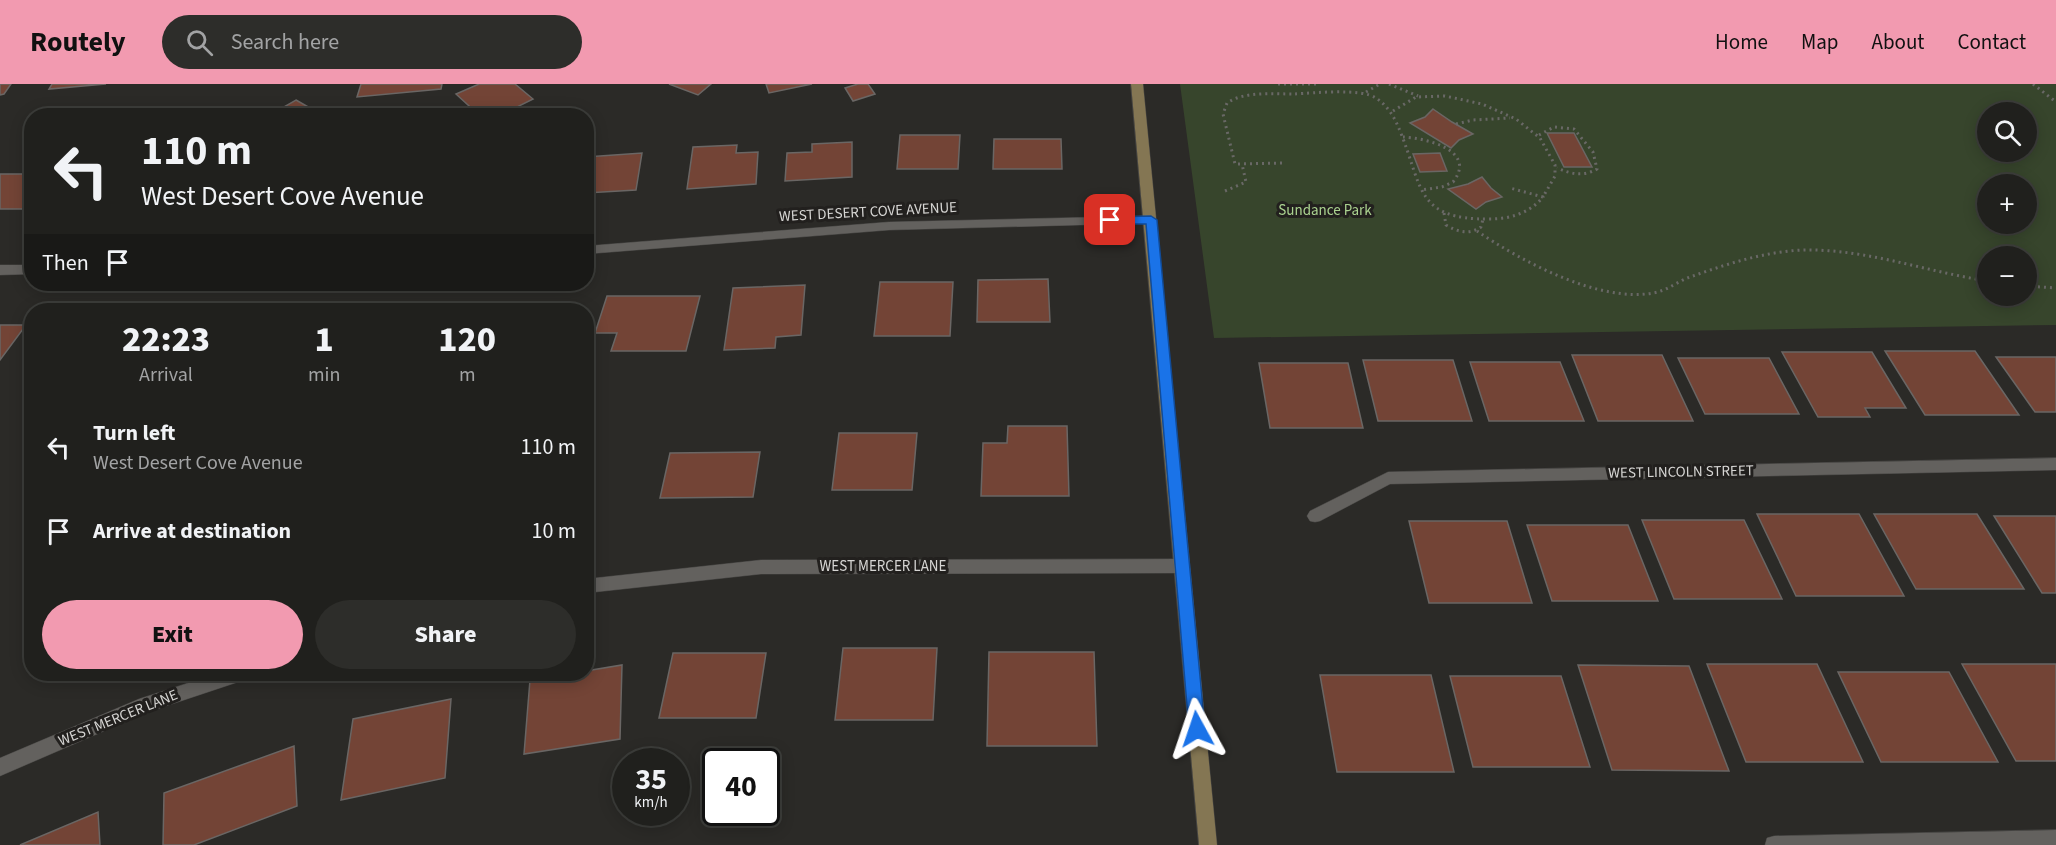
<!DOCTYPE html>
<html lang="en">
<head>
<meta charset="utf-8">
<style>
  body { margin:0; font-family:"Source Sans 3",sans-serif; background:#2d2d2a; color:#f1f3f6; height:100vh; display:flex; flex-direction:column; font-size:22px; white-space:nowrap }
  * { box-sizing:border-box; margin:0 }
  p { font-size:20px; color:#a2a3a4 }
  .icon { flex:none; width:33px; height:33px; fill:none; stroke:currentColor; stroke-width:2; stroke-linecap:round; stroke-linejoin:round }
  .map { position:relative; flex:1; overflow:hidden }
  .side { position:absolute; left:24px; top:219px; width:570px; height:378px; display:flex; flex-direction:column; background:#20201d; border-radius:24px; box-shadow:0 3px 15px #0003,0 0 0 2px #3d3e3b }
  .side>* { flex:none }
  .hud { position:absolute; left:24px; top:24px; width:570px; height:183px; border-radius:24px; box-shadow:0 3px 15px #0003,0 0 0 2px #3d3e3b; background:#20201d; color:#f1f3f6; overflow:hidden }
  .buttons { position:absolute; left:1977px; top:18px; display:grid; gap:12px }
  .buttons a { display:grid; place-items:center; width:60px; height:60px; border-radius:50%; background:#20201d; box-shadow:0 3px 15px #0003,0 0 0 2px #3d3e3b; font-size:30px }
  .speed { position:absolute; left:612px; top:664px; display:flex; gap:12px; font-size:30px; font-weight:700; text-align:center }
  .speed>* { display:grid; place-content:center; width:78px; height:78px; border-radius:50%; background:#20201d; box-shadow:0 3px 15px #0003,0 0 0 2px #3d3e3b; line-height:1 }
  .speed small { font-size:15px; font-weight:400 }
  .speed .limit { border:3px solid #111; border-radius:9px; background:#fff; color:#111 }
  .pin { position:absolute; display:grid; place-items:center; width:51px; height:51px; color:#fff; margin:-26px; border-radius:12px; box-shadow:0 3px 9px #0006 }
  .me { position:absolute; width:66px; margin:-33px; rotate:355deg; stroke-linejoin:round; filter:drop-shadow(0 0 4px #0008) }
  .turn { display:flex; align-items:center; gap:21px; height:126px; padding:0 18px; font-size:27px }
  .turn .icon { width:78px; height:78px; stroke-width:2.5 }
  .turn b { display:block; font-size:42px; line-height:51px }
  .then { display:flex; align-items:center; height:57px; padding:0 18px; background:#0003; gap:12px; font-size:22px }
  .eta { display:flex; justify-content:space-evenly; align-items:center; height:102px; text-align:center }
  .eta b { font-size:36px; font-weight:800; line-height:42px }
  .cta { display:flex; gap:12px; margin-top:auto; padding:12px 18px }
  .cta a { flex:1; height:69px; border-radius:36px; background:#f29ab0; color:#111; font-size:24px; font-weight:800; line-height:69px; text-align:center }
  .cta a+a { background:#2d2d2a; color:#f1f3f6 }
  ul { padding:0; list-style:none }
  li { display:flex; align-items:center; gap:18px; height:84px; padding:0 18px }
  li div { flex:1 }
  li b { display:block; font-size:22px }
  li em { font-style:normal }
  header { display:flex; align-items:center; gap:36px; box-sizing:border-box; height:84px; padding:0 30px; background:#f29ab0; color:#111 }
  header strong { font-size:28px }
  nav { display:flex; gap:33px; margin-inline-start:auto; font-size:21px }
  .search { width:420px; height:54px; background:#2d2d2a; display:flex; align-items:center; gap:15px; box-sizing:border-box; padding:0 21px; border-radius:33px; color:#a2a3a4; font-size:22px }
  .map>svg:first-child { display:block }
</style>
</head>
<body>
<header>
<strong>Routely</strong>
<div class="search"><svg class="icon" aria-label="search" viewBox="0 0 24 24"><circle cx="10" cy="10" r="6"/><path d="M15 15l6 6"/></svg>Search here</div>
<nav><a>Home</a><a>Map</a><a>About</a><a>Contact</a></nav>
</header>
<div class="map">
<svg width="2056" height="761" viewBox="0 0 2056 761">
  <rect width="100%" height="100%" fill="#2b2a27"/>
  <path fill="#37452c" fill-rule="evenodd" d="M1180,0H2056V241L1214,254ZM1988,28H2026V68H1988ZM1988,100H2026V140H1988ZM1988,172H2026V212H1988Z"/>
  <g fill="#734436" stroke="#6a6664" stroke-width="1.5">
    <path d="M0,0H11L4,10L0,11Z"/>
    <path d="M52,0H106L49,5Z"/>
    <path d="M361,0H442L441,5L357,13Z"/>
    <path d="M479,0H515L533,15L499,32H480L456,10Z"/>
    <path d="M669,0H711L698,11Z"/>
    <path d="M766,0H812L769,9Z"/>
    <path d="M858,0H868L875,10L853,17L845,4Z"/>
    <path d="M296,16L324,32H268Z"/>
    <path d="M1433,25L1452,38L1473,50L1459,56L1451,64L1410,39L1425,33Z"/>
    <path d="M1547,49H1574L1592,83H1564Z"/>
    <path d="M900,51H960L958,85H897Z"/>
    <path d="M994,55H1061L1062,85H993Z"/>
    <path d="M852,58V93L785,97L787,69L812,68V60Z"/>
    <path d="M737,61L736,69L758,68L756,100L687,105L693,63Z"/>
    <path d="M642,69L636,106L586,109V73Z"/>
    <path d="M1440,69L1447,87L1420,88L1413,70Z"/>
    <path d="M0,90H32V116L24,125H0Z"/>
    <path d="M1482,93L1491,104L1502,113L1486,118L1476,125L1448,105L1468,100Z"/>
    <path d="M1048,195L1050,238H977L978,196Z"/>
    <path d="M880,198H953L950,252H874Z"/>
    <path d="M805,201L801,251L776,253L775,264L724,266L733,204Z"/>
    <path d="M607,212H700L686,267H611L617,249H595Z"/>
    <path d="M484,221H552L550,226H482Z"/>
    <path d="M0,241H26L0,276Z"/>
    <path d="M1885,267H1975L2019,331H1925Z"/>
    <path d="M1782,268H1872L1906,324H1865L1870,333H1818Z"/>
    <path d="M1572,271H1662L1693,337H1598Z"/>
    <path d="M1996,273H2056V328H2035Z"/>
    <path d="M1678,274H1769L1799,330H1705Z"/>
    <path d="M1363,276H1453L1472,337H1378Z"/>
    <path d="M1470,278H1560L1584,337H1489Z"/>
    <path d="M1259,279H1348L1363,344H1270Z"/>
    <path d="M1008,342H1067L1069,412H981L983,359H1007Z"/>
    <path d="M839,349H917L912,406H832Z"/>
    <path d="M760,368L753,413L660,414L670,369Z"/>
    <path d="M593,377L587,428H586V378Z"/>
    <path d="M1757,430H1859L1904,512H1796Z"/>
    <path d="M1874,430H1977L2024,505H1916Z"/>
    <path d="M1994,432H2056V509H2042Z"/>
    <path d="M1642,436H1744L1782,515H1674Z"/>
    <path d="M1409,437H1507L1532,519H1429Z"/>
    <path d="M1527,441H1628L1658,517H1552Z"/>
    <path d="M843,564H937L933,636H835Z"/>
    <path d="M989,568H1094L1097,662H987Z"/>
    <path d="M673,569H766L756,634H659Z"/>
    <path d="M1707,580H1817L1863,678H1746Z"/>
    <path d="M1962,580H2056V677H2016Z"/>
    <path d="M622,581L620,655L524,670L530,596L570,590H586V587Z"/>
    <path d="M1578,581L1689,582L1729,687L1612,686Z"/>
    <path d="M1838,588H1949L1998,678H1881Z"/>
    <path d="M1320,591H1431L1454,688H1337Z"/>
    <path d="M1450,592H1561L1590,683H1473Z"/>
    <path d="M451,615L445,694L341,716L353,635Z"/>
    <path d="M294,662L297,722L194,761H163L164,709Z"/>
    <path d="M98,728L100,761H20Z"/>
  </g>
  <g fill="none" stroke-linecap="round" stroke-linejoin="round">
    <g stroke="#464543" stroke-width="1">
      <g id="street">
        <path d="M1151,132L1157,136L1155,139L889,146L586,170V162L889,138Z"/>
        <path d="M0,181H32V190L0,191Z"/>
        <path d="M2056,374V386L1390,400L1320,437L1315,438L1310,437L1307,432L1310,427L1388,388Z"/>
        <path d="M1181,475L1187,477L1189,482L1187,487L1181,489L761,490L586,509V495L761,476Z"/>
        <path d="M216,590H247L244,596L148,628L0,692V674L139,615Z"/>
        <path d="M2056,746V761H1765L1767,754L1774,752Z"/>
      </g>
    </g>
    <g stroke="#464543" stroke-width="1">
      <path id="secondary" d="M1131,0H1143L1217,761H1199Z"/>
    </g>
    <g stroke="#696866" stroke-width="3" stroke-dasharray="2 4" stroke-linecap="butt">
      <path d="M1278,0H1318"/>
      <path d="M1389,0L1418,12"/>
      <path d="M2033,0L2056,18"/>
      <path d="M1366,8L1380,0"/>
      <path d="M1393,27L1416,13L1445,12L1482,20L1516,35L1540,54L1555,81V92L1543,113"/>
      <path d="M1456,40L1473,36L1510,34"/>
      <path d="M1539,51L1554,43L1574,45L1593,68L1597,85C1583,93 1571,90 1557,84"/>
      <path d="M1403,53C1425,54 1478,66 1453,98L1442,103L1421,106"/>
      <path d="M1282,79L1235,80L1223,30L1227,19C1244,7 1274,10 1294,10C1314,9 1361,4 1376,14C1388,22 1395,34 1400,47C1423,103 1415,136 1490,135C1510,135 1530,129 1543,113L1510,104"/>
      <path d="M1225,107L1246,98L1242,80"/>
      <path d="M1444,129L1446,141C1458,148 1469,151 1481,143L1483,135"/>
      <path d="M1477,147C1521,177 1599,219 1653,209C1667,207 1678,197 1690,193C1727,180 1766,167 1805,166C1867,165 1927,188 1988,197"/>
      <path d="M2026,202L2056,204"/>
    </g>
    <use href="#street" fill="#63615e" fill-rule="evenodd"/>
    <use href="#secondary" fill="#847653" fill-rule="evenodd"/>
  </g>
  <path fill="#1a73e8" stroke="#114b97" stroke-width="1.5" d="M1151,132L1157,136L1205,645L1203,650L1197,653L1191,650L1189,645L1146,140H1110L1104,136L1110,133Z"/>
  <g text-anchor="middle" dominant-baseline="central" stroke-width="6" stroke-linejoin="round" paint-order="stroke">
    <g font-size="15" fill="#abd390" stroke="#22201e">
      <text x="1325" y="126">Sundance Park</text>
    </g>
    <g font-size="15" fill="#d6d5d3" stroke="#22201e">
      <text transform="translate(868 128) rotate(-3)">WEST DESERT COVE AVENUE</text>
      <text transform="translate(1681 388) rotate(-1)">WEST LINCOLN STREET</text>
      <text x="883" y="482">WEST MERCER LANE</text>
      <text transform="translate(118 634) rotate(-22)">WEST MERCER LANE</text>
    </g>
  </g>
</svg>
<div class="buttons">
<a><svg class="icon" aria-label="search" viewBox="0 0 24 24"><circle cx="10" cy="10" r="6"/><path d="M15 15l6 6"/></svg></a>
<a>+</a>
<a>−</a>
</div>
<div class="speed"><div>35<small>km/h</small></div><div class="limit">40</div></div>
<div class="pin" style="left:1110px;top:136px;background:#d93025"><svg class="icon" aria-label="arrive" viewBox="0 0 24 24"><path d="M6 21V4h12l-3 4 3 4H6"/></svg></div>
<svg class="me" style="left:1197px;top:645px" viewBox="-20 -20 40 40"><path d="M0-17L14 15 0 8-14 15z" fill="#1a73e8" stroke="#fff" stroke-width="4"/></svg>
<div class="hud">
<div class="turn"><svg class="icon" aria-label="left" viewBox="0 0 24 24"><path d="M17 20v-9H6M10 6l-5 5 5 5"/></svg><div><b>110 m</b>West Desert Cove Avenue</div></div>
<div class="then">Then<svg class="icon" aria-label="arrive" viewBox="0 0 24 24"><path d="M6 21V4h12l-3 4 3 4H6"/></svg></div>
</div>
<section class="side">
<div class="eta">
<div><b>22:23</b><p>Arrival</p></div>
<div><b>1</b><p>min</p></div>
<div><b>120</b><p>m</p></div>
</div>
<ul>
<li><svg class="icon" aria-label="left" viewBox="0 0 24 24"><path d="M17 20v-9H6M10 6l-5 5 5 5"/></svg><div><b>Turn left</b><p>West Desert Cove Avenue</p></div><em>110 m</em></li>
<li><svg class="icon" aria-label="arrive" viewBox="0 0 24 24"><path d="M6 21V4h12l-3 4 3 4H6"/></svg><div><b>Arrive at destination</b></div><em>10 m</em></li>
</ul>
<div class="cta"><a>Exit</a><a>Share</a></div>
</section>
</div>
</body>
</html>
